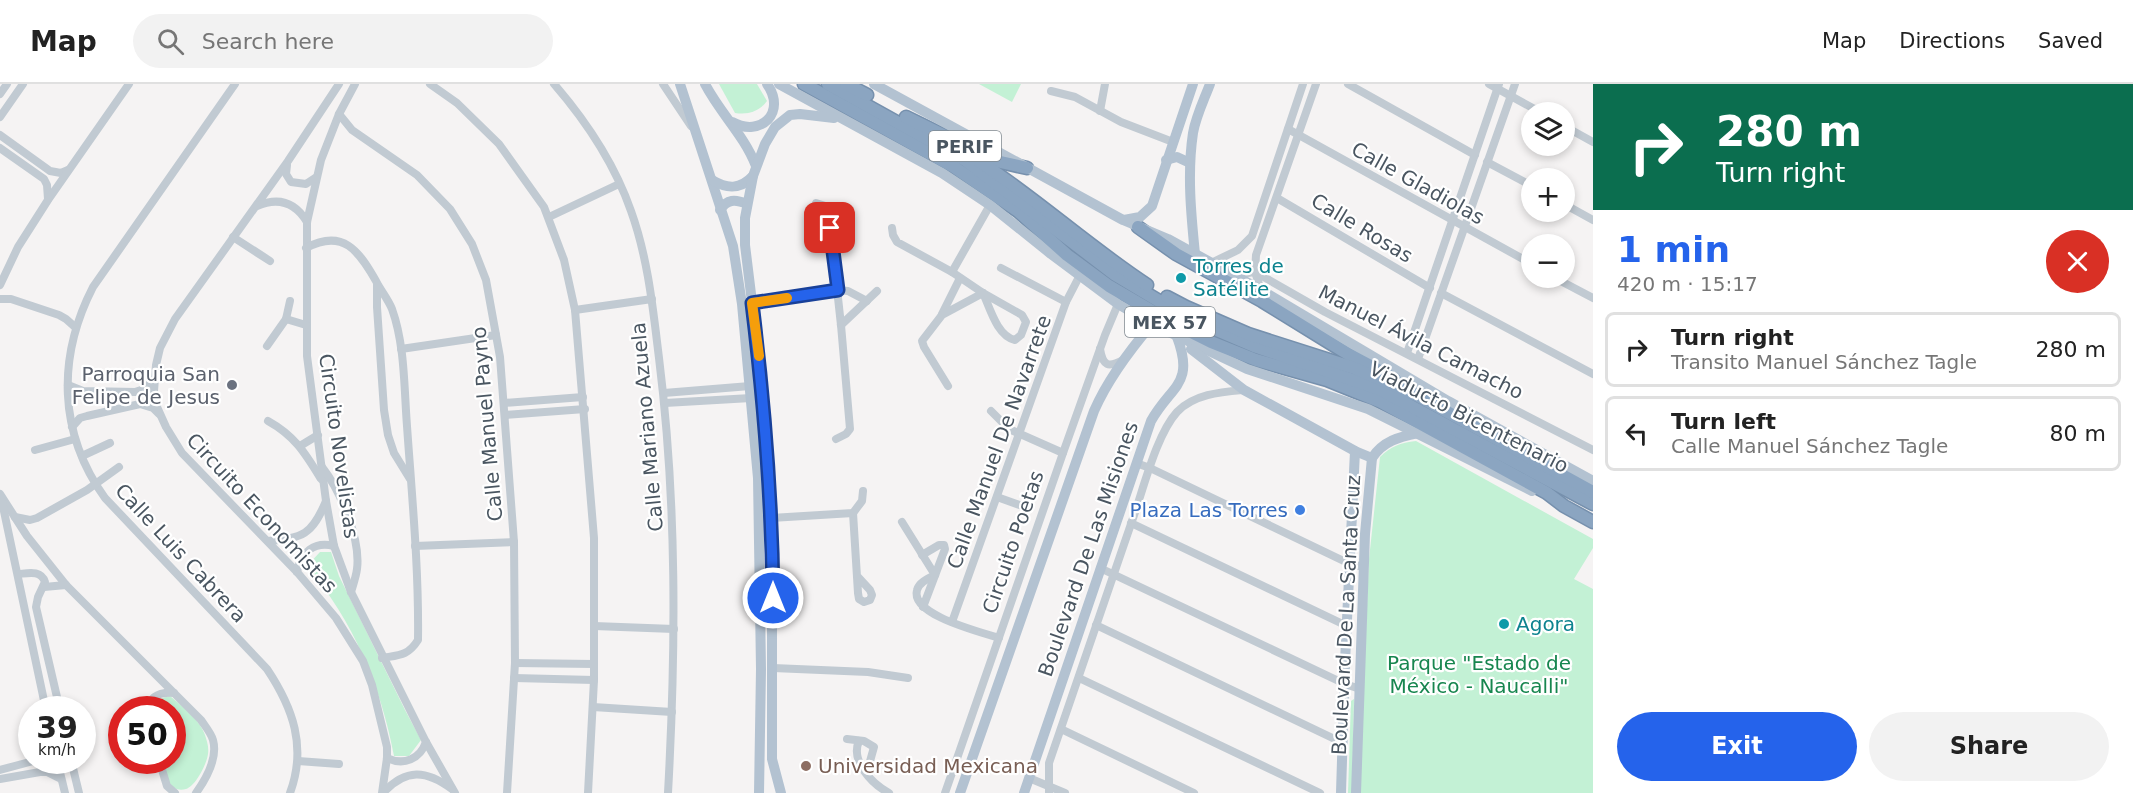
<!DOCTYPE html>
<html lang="en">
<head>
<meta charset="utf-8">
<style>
  body { margin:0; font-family:"DejaVu Sans",sans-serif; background:#f2f2f2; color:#222; height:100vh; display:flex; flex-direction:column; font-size:22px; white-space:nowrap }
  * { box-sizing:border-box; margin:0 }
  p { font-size:20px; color:#767676 }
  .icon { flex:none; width:33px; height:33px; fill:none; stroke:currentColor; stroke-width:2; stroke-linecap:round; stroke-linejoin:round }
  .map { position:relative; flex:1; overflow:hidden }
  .drawer { display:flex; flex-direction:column; background:#fff; width:540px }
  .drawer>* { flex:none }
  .hud { background:#0b6e4f; color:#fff; overflow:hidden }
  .buttons { position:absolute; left:1521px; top:18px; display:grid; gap:12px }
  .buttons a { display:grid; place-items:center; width:54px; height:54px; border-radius:50%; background:#fff; box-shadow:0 3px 9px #0003; font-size:30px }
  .speed { position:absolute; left:18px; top:612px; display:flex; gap:12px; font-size:30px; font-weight:700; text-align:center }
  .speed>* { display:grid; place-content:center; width:78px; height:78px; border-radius:50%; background:#fff; box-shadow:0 3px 9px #0003; line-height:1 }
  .speed small { font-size:15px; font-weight:400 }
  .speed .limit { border:9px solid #d22; background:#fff; color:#111 }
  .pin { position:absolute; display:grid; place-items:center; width:51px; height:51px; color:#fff; margin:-26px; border-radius:12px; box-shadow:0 3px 9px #0006 }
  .me { position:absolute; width:66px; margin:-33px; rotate:0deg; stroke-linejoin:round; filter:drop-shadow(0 0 4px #0008) }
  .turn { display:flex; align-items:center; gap:21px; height:126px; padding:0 24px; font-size:27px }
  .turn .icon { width:78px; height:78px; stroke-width:2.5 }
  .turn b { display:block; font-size:42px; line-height:51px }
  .round { display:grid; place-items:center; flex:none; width:63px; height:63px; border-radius:32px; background:#f2f2f2 }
  .head { display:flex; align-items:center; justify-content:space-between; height:102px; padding:0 24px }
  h1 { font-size:36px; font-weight:700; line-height:45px; color:#2563eb }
  .button { display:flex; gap:12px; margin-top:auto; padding:12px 24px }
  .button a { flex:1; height:69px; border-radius:36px; background:#2563eb; color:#fff; font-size:24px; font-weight:700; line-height:69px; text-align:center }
  .button a+a { background:#f2f2f2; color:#222 }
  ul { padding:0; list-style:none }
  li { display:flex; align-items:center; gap:18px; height:75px; margin:0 12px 9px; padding:0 12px; border:3px solid #e0e0e0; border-radius:9px }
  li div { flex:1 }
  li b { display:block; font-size:22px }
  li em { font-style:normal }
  header { display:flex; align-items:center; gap:36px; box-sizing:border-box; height:84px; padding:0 30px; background:#fff; border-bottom:2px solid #e0e0e0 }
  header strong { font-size:28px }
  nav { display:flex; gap:33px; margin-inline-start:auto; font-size:21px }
  .search { width:420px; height:54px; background:#f2f2f2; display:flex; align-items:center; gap:15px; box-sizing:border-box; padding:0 21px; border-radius:33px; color:#767676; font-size:22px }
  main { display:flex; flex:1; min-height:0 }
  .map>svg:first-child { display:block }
</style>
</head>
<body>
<header>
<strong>Map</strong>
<div class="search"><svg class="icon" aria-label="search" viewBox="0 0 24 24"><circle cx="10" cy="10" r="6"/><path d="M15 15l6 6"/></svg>Search here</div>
<nav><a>Map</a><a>Directions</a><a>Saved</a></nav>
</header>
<main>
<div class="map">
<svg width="1593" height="709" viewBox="0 0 1593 709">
  <rect width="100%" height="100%" fill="#f5f3f3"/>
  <g fill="#c3f1d5">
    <path d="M719,0H757L767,17C759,28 748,31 735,29Z"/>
    <path d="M979,0H1021L1012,18Z"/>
    <path d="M1416,357L1593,455V464L1574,495L1593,505V709H1359L1369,475L1380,373C1391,362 1400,359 1416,357Z"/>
    <path d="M320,468H331L339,492L405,626L421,656L409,672H394C381,602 353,537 307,482Z"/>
    <path d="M170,612C182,622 200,636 205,651C207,657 209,663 208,670C207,679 196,702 186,705C177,708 171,702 165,697L163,677L172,676V626L155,625V621L162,614Z"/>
    <path d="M1354,615L1352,709H1348L1351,617Z"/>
  </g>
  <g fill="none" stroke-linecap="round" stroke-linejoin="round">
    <g stroke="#7690ad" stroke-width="15">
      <g id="highway">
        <path d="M804,0L954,83L1018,127L1067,171L1109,202L1169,237L1211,258L1256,276L1327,296L1381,318L1547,409L1564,422L1593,438"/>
        <path d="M828,0L965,76L1114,190L1184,232L1254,262L1379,305L1593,420"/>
        <path d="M846,0L867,11"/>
        <path d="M906,33L996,77L1027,84"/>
        <path d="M980,78C1038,116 1089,163 1147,201"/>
        <path d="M1138,143L1176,170L1262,217L1348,270L1395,295"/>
        <path d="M1167,213L1186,223L1248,250L1354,284L1418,312L1593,408"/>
      </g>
    </g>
    <g stroke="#c1cad2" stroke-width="8">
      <path d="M235,0L93,203C57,273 58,349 105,414L267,585C293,624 307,663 290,709"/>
      <path d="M339,0L288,77L175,235L160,264L156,281L154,307L157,323L166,343L182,369L297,488L336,534L363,577L372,601L387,663V674L382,709"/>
      <path d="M355,0L339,30L321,76L307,138V272L326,417L334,462L351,508L426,658L455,709"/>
      <path d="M430,0L457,19L499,60L544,123L564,176L575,226L594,454V596L588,709"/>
      <path d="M554,0C586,37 615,81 631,127C648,174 653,225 659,274C677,419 676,564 668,709"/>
      <path d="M663,0L691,42"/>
      <path d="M1348,0L1475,71"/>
      <path d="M1489,0L1540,28"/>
      <path d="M1051,7L1075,13L1121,38L1173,58"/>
      <path d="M0,10L7,0"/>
      <path d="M1100,27L1105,0"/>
      <path d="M339,30L352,46L417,91L450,125L472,160L486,196L500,273L514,458L515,579L507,709"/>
      <path d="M0,33L23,0"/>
      <path d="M1564,42L1593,58"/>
      <path d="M1288,45L1532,180"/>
      <path d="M0,51L50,87L61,89L68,86"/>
      <path d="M0,64L44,95L47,101L48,115"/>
      <path d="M1487,78L1532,102"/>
      <path d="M287,81L286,90L291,98L306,100L315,94"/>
      <path d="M1277,114L1430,204"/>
      <path d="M816,119L841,127"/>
      <path d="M1564,120L1593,136"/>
      <path d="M257,122C278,113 295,118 307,138"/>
      <path d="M828,123L841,241L850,345L846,350L836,355"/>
      <path d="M549,133L619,100"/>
      <path d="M892,144L893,151L897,158L952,188L983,209L1022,231L1026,238L1021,251L1015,256C997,252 990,224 983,209"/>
      <path d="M233,153L270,177"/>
      <path d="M306,164C343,144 359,167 376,197C381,207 388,215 392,225C405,261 404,304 407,342C412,413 419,485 418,556C408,572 399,571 382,574"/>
      <path d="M1211,179L1238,166L1252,152L1303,0"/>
      <path d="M1001,184L1066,218"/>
      <path d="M952,188L990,121"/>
      <path d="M1233,191L1255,188L1325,228L1593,366"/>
      <path d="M1555,194L1593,214"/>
      <path d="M0,201L18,163L48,116L129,0"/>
      <path d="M377,201V223L384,326L388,351L394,369L410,395"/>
      <path d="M1261,206L1255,188L1256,171L1316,0"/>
      <path d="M1441,209L1593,290"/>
      <path d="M0,215H11L59,231L66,235L75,243"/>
      <path d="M752,219L838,206L848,207L867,217"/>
      <path d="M575,226L652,215"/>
      <path d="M942,230L960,194"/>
      <path d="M286,235L306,241"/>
      <path d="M841,241L877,207"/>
      <path d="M267,262L286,235L290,217"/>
      <path d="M401,265L496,251"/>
      <path d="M1100,265C1103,282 1108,284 1123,276"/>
      <path d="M1407,269L1499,0"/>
      <path d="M1418,275L1515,0"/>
      <path d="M68,301L83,307L135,308L144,305L154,295"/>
      <path d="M948,302L924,263L922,257L942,231L983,209"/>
      <path d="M664,309L750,302"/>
      <path d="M504,319L583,313"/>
      <path d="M665,319L751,314"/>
      <path d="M991,327L1009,345L1063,369"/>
      <path d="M505,331L585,325"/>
      <path d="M268,337C295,352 305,369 321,395"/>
      <path d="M72,343L80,334L87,332L140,320L153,324L159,330"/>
      <path d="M300,362L318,351"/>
      <path d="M35,366L75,355"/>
      <path d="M82,372L110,359"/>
      <path d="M1136,379L1150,384L1350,480L1364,483"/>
      <path d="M322,383C340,406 361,455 357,485C356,493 353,501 351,508"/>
      <path d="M0,410L27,452L66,501L201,636C205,642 211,649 213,656C218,674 206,695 196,709"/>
      <path d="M997,413L1028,424"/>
      <path d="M2,418L46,626"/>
      <path d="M853,429L858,509L859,515L864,518L870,516L872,511L870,506L858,493"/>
      <path d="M15,433L30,436L37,434L87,406L119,383"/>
      <path d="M771,434L853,429L862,417L863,407"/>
      <path d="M902,438L935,491C929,494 919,498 917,506C910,531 981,548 999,554"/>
      <path d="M1131,439L1347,542"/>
      <path d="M268,457C303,454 312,451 326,417"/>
      <path d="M415,462L514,458"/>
      <path d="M922,471L939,461H944L945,465L923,523"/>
      <path d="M1100,484L1345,600L1360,605"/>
      <path d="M297,488C301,468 314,457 334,462"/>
      <path d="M19,490C29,489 41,486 45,498L38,513L36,523L60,626"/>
      <path d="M44,503L66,501"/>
      <path d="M952,538L1066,218L1080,191"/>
      <path d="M1096,541L1343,659"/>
      <path d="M594,542L674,545"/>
      <path d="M515,579L594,580"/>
      <path d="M773,584L868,588L908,594"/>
      <path d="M514,594L594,596"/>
      <path d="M1079,594L1320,709"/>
      <path d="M593,623L672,628"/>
      <path d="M148,626C150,611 160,608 174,609"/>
      <path d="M1061,645L1194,709"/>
      <path d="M847,655L864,657L874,663L867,688"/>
      <path d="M859,657C850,677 872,700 889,709"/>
      <path d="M387,674C404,682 420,675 426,658"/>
      <path d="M57,676L65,709"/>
      <path d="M71,676L79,709"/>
      <path d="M159,676L167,702L175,709"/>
      <path d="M298,677L339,680"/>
      <path d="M0,686L37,676"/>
      <path d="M1029,694L1065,709"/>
      <path d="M0,695L40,688H47L61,695"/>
      <path d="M383,709C406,684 426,686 452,705"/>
      <path d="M945,709L1063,369L1105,251L1118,220"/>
      <path d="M1049,709V679C1077,598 1104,518 1132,437C1143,407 1156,351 1177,328C1194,310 1221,308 1244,306"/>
    </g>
    <g stroke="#b3c2d1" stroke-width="10">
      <path d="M680,0L733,162L742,220L758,394L761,585L759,709"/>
      <path d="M705,0C720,29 744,51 756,82"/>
      <path d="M779,0L942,89L990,121L1051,170L1118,220L1152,240L1247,285L1368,325L1532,407"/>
      <path d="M874,0L1123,136L1168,155L1261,206L1448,317L1593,397"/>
      <path d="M732,38C761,54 787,28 767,0"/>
      <path d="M1166,76L1177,73L1190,79"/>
      <path d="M712,96C727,105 740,106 753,92"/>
      <path d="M720,126C727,115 735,115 747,120"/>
      <path d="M1124,136L1140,133L1152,122L1193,0"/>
      <path d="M1195,170C1191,130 1187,89 1193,49C1196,32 1204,16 1210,0"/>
      <path d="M1191,265L1244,306L1355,367L1372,374"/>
      <path d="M781,709L772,675V467L769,393L763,308L745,161V134L753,92L765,60L775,43L790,31L800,30L834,34"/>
      <path d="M960,709L1094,327C1108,295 1129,267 1152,240"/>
      <path d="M1024,709L1151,337C1171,301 1195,301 1177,253"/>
      <path d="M1341,709L1345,578L1355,367"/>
      <path d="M1356,709L1365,450L1372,374C1383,357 1399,353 1418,349"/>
    </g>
    <use href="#highway" stroke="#8ba5c1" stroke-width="12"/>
  </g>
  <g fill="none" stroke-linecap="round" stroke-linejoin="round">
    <g stroke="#184099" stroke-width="15">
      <path id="route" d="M773,514C772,415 764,317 752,219L838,206L830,144"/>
    </g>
    <use href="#route" stroke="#2563eb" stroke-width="10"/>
    <path stroke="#f59e0b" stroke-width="10" d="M759,272L752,219L787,214"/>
  </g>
  <g fill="#0f9aa8" stroke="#fff" stroke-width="2">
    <circle cx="1181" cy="194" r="6"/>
    <circle cx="1504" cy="540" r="6"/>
  </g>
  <circle fill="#6b7280" stroke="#fff" stroke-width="2" cx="232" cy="301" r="6"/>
  <circle fill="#3f7fe0" stroke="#fff" stroke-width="2" cx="1300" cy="426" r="6"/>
  <circle fill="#8d6e63" stroke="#fff" stroke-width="2" cx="806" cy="682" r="6"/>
  <g text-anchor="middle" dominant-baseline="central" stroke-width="4.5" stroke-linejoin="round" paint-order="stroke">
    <g fill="#fff" stroke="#808990" stroke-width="1.5">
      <rect x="929" y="47" width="72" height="30" rx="4.5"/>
      <rect x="1125" y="223" width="90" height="30" rx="4.5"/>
    </g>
    <g font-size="18" font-weight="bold" fill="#4a5661">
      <text x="965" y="62">PERIF</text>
      <text x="1170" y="238">MEX 57</text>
    </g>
    <g font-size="20" fill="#4a5661" stroke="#fff">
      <text transform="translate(1418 99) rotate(29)">Calle Gladiolas</text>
      <text transform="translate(1362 144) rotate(31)">Calle Rosas</text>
      <text transform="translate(1421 258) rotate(27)">Manuel Ávila Camacho</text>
      <text transform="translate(1469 333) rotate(27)">Viaducto Bicentenario</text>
      <text transform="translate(487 340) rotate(-95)">Calle Manuel Payno</text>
      <text transform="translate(647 343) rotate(-95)">Calle Mariano Azuela</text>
      <text transform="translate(999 358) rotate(-70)">Calle Manuel De Navarrete</text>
      <text transform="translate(339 362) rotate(82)">Circuito Novelistas</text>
      <text transform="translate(262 429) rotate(47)">Circuito Economistas</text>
      <text transform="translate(1013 458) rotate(-71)">Circuito Poetas</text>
      <text transform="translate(1088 465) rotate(-71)">Boulevard De Las Misiones</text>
      <text transform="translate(181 469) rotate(47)">Calle Luis Cabrera</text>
      <text transform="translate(1346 531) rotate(-87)">Boulevard De La Santa Cruz</text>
    </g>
    <g font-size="20" fill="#0d838f" stroke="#fff" text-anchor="start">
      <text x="1193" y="182">Torres de<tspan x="1193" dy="23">Satélite</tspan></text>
      <text x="1516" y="540">Agora</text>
    </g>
    <g font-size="20" fill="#5b616d" stroke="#fff" text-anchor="end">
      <text x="220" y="290">Parroquia San<tspan x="220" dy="23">Felipe de Jesus</tspan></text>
    </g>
    <g font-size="20" fill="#366cbe" stroke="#fff" text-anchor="end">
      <text x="1288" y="426">Plaza Las Torres</text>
    </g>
    <g font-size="20" fill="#17864f" stroke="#fff">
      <text x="1479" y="579">Parque "Estado de<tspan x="1479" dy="23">México - Naucalli"</tspan></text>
    </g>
    <g font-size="20" fill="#785e54" stroke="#fff" text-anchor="start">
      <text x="818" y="682">Universidad Mexicana</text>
    </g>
  </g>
</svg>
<div class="buttons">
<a><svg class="icon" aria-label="layers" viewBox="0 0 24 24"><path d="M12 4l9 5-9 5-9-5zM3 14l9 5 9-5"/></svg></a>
<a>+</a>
<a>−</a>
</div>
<div class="speed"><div>39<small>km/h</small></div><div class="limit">50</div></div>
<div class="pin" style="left:830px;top:144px;background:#d93025"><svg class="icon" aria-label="arrive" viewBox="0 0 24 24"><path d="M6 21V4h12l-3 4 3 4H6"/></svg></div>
<svg class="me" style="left:773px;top:514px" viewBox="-20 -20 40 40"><circle r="17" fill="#2563eb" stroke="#fff" stroke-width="3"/><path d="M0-11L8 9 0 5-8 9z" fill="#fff"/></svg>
</div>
<section class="drawer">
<div class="hud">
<div class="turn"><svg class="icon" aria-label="right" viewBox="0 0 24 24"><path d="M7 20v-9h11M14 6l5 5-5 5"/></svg><div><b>280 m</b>Turn right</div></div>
</div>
<div class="head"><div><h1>1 min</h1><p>420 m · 15:17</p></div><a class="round" style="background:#d93025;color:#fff"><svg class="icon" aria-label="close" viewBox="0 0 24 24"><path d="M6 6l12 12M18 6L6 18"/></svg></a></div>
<ul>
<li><svg class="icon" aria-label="right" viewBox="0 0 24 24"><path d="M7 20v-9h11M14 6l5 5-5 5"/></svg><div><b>Turn right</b><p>Transito Manuel Sánchez Tagle</p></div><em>280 m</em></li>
<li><svg class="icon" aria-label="left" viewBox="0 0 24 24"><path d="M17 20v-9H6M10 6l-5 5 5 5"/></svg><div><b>Turn left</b><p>Calle Manuel Sánchez Tagle</p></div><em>80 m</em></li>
</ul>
<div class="button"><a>Exit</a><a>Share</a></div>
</section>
</main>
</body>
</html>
